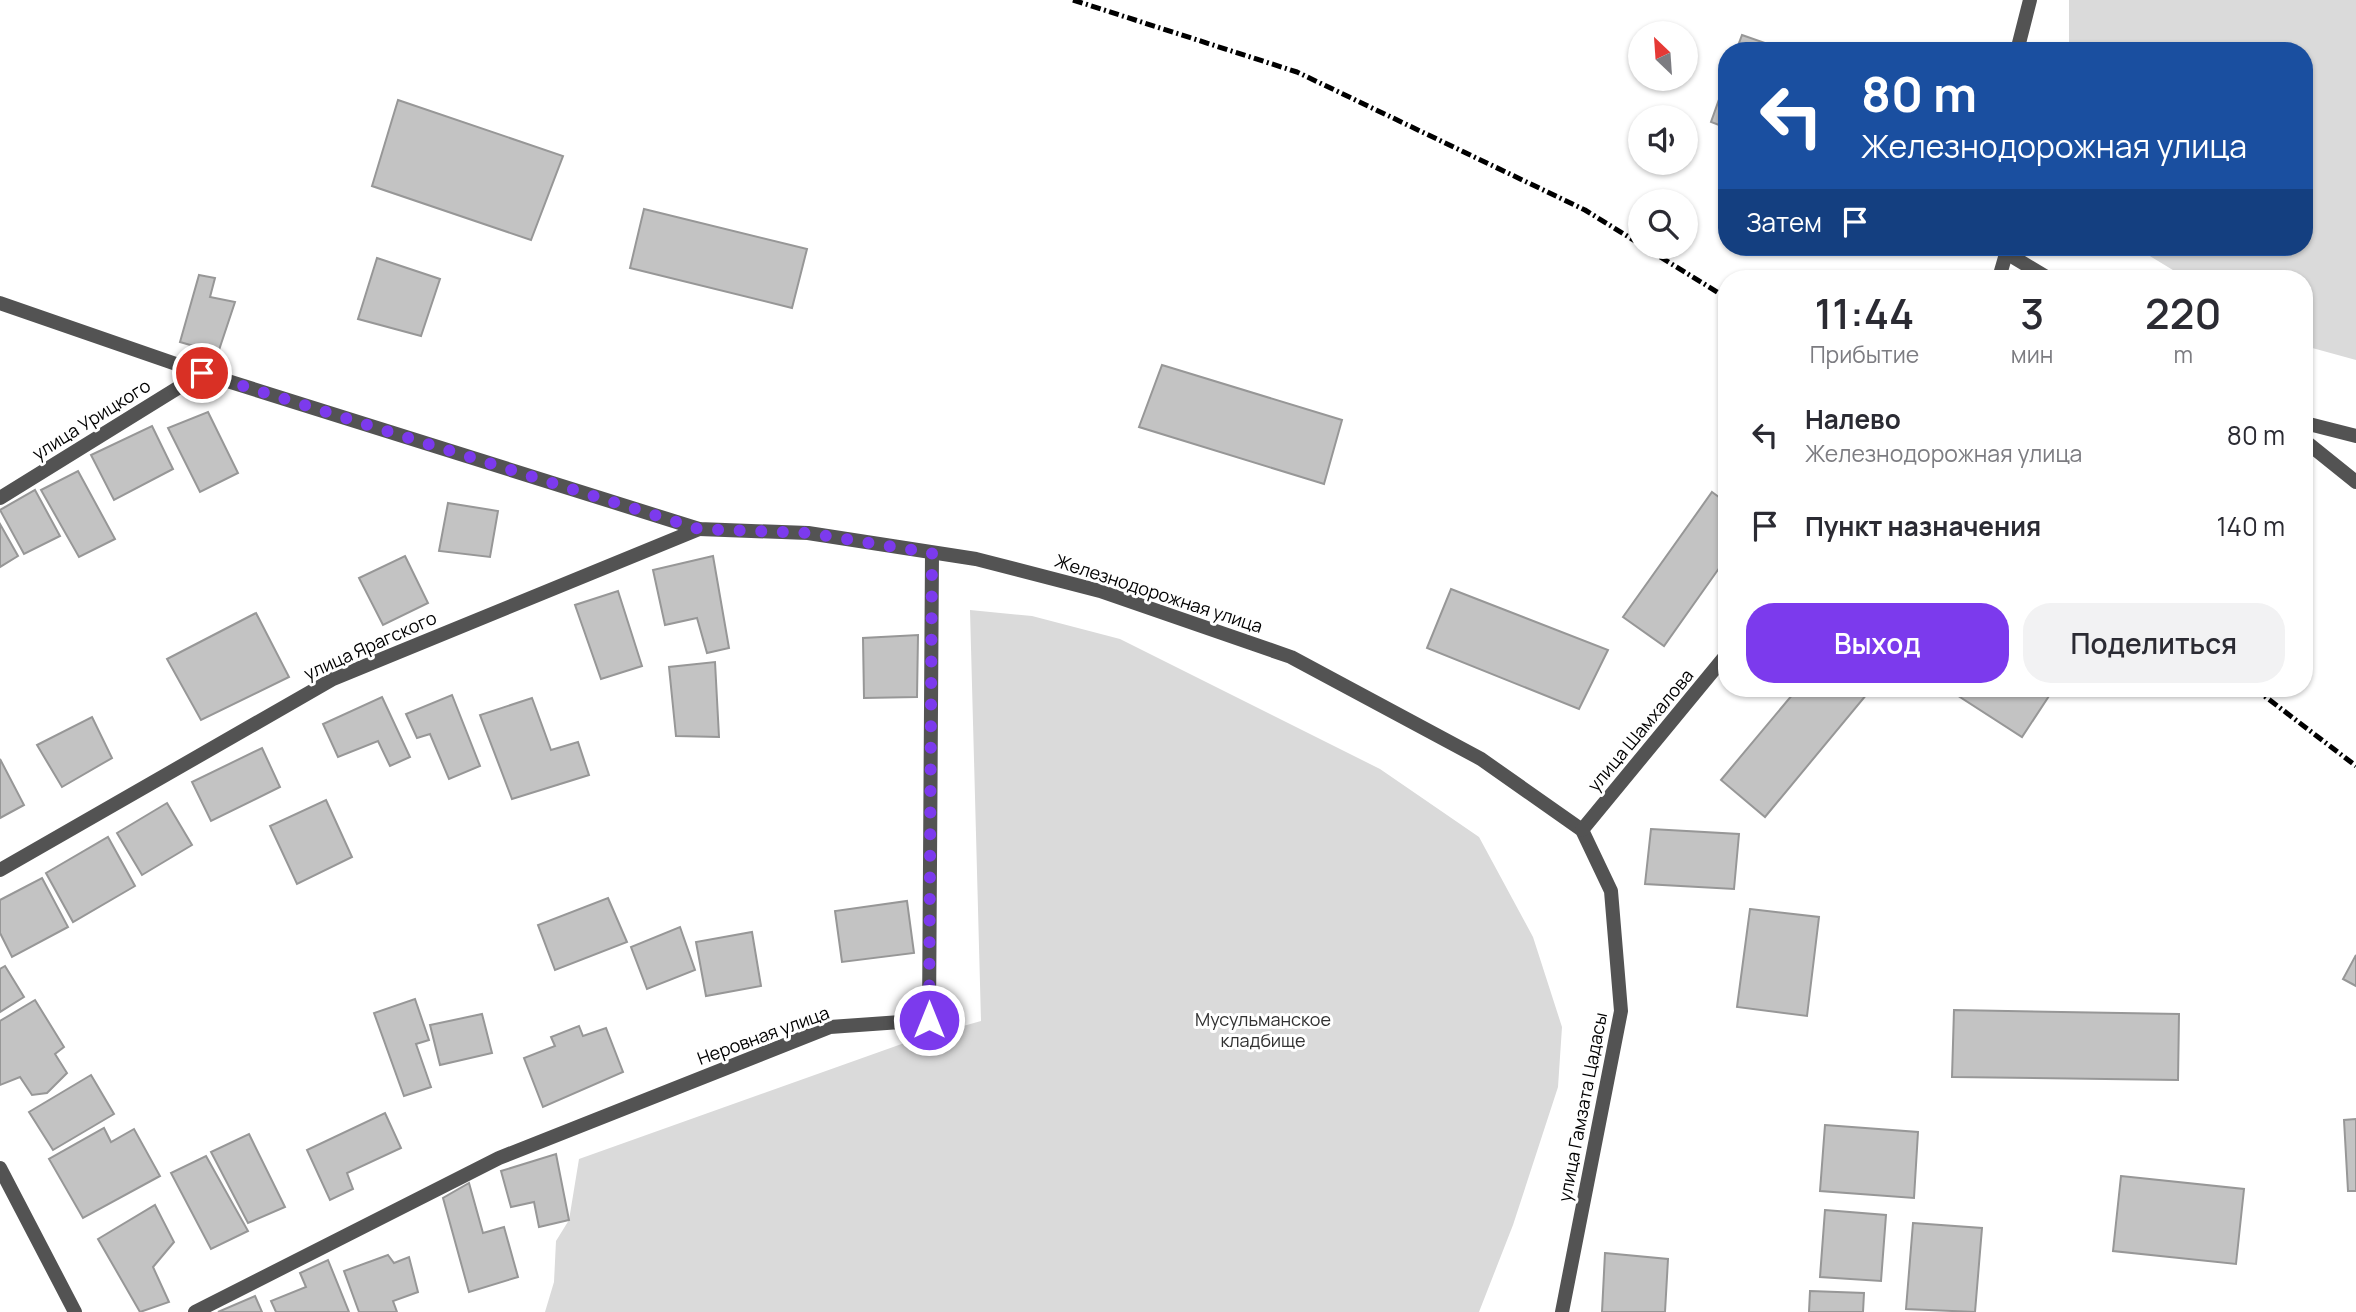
<!DOCTYPE html>
<html lang="ru">
<head>
<meta charset="utf-8">
<style>
  body { margin:0; font-family:Manrope,sans-serif; background:#f2f2f3; color:#2b2b33; height:100vh; display:flex; flex-direction:column; font-size:26px; white-space:nowrap }
  * { box-sizing:border-box; margin:0 }
  p { font-size:23px; color:#7c7c81 }
  .icon { flex:none; width:38px; height:38px; fill:none; stroke:currentColor; stroke-width:2; stroke-linecap:round; stroke-linejoin:round }
  .map { position:relative; flex:1; overflow:hidden }
  .sheet { position:absolute; left:1718px; top:270px; width:595px; height:427px; display:flex; flex-direction:column; background:#fff; border-radius:28px; box-shadow:0 2px 5px #0004 }
  .sheet>* { flex:none }
  .hud { position:absolute; left:1718px; top:42px; width:595px; height:214px; border-radius:28px; box-shadow:0 2px 5px #0004; background:#1a4fa0; color:#fff; overflow:hidden }
  .needle { width:46px; rotate:335deg }
  .controls { position:absolute; left:1628px; top:21px; display:grid; gap:14px }
  .controls a { display:grid; place-items:center; width:70px; height:70px; border-radius:50%; background:#fff; box-shadow:0 2px 5px #0004; font-size:35px }
  .pin { position:absolute; display:grid; place-items:center; width:60px; height:60px; color:#fff; margin:-30px; border:4px solid #fff; border-radius:50%; box-shadow:0 2px 7px #0007 }
  .me { position:absolute; width:77px; margin:-38px; rotate:0deg; stroke-linejoin:round; filter:drop-shadow(0 0 5px #0008) }
  .turn { display:flex; align-items:center; gap:24px; height:147px; padding:0 28px; font-size:32px }
  .turn .icon { width:91px; height:91px; stroke-width:2.5 }
  .turn b { display:block; font-size:49px; line-height:60px }
  .then { display:flex; align-items:center; height:66px; padding:0 28px; background:#0003; gap:14px; font-size:26px }
  .eta { display:flex; justify-content:space-evenly; align-items:center; height:119px; text-align:center }
  .eta b { font-size:42px; font-weight:600; line-height:49px }
  .primary-button { display:flex; gap:14px; margin-top:auto; padding:14px 28px }
  .primary-button a { flex:1; height:80px; border-radius:28px; background:#7c3aed; color:#fff; font-size:28px; font-weight:600; line-height:80px; text-align:center }
  .primary-button a+a { background:#f2f2f3; color:#2b2b33 }
  ul { padding:0; list-style:none }
  li { display:flex; align-items:center; gap:21px; height:91px; padding:0 28px }
  li div { flex:1 }
  li b { display:block; font-size:26px }
  li em { font-style:normal }
  .map>svg:first-child { display:block }
</style>
</head>
<body>
<div class="map">
<svg width="2356" height="1312" viewBox="0 0 2356 1312">
  <rect width="100%" height="100%" fill="#fff"/>
  <g fill="#dadada">
    <path d="M2069,0H2356V360L2305,346V278H2186L2135,247H2305V51H2069Z"/>
    <path d="M970,610L1032,616L1120,639L1380,769L1479,837L1533,937L1562,1027L1558,1087L1513,1225L1479,1312H545L554,1282L556,1241L569,1220L579,1159L910,1041L981,1021Z"/>
  </g>
  <g fill="#c3c3c3" stroke="#979797" stroke-width="2">
    <path d="M1742,35L1788,51H1736Z"/>
    <path d="M1727,77V128L1711,122Z"/>
    <path d="M398,100L563,156L531,240L372,186Z"/>
    <path d="M644,209L807,249L792,308L630,268Z"/>
    <path d="M377,258L440,279L421,336L358,319Z"/>
    <path d="M199,275L215,278L210,297L235,302L218,353L180,342Z"/>
    <path d="M1162,365L1342,420L1324,484L1139,427Z"/>
    <path d="M208,412L238,473L200,492L168,428Z"/>
    <path d="M152,426L173,469L114,500L91,455Z"/>
    <path d="M78,471L115,539L79,557L41,490Z"/>
    <path d="M35,490L60,536L24,554L0,510Z"/>
    <path d="M1712,492L1727,503V557L1664,646L1623,617Z"/>
    <path d="M448,503L498,511L490,557L439,551Z"/>
    <path d="M0,524L18,556L0,567Z"/>
    <path d="M405,556L428,603L383,625L359,578Z"/>
    <path d="M713,556L729,648L707,653L697,618L665,625L653,570Z"/>
    <path d="M1451,589L1608,650L1579,709L1427,648Z"/>
    <path d="M618,591L642,666L601,679L575,605Z"/>
    <path d="M256,613L289,677L201,720L167,659Z"/>
    <path d="M918,635L917,697L864,698L863,638Z"/>
    <path d="M715,662L719,737L676,736L669,667Z"/>
    <path d="M1798,688H1872L1765,817L1721,780Z"/>
    <path d="M1946,688H2037L2049,696L2022,737Z"/>
    <path d="M452,695L480,766L449,779L430,734L417,738L406,714Z"/>
    <path d="M382,697L410,757L390,766L378,741L338,757L323,724Z"/>
    <path d="M532,698L551,750L578,742L589,775L512,799L480,715Z"/>
    <path d="M92,717L112,758L62,787L37,745Z"/>
    <path d="M262,748L280,787L211,821L192,782Z"/>
    <path d="M0,759L24,805L0,818Z"/>
    <path d="M326,800L352,857L297,884L270,826Z"/>
    <path d="M167,803L192,845L142,875L117,833Z"/>
    <path d="M1651,829L1739,834L1734,889L1645,884Z"/>
    <path d="M108,837L135,886L73,922L46,873Z"/>
    <path d="M42,878L68,927L12,957L0,933V900Z"/>
    <path d="M608,898L627,942L555,970L538,925Z"/>
    <path d="M907,901L914,953L842,962L835,911Z"/>
    <path d="M1750,909L1819,917L1807,1016L1737,1007Z"/>
    <path d="M680,927L695,970L647,989L631,947Z"/>
    <path d="M752,932L761,986L706,996L696,942Z"/>
    <path d="M2356,955V986L2343,979Z"/>
    <path d="M5,966L24,997L0,1012V969Z"/>
    <path d="M415,999L429,1040L416,1044L431,1087L404,1096L374,1013Z"/>
    <path d="M35,1000L64,1047L55,1054L67,1073L47,1093L32,1095L20,1077L0,1085V1021Z"/>
    <path d="M1954,1010L2179,1014L2178,1080L1952,1077Z"/>
    <path d="M482,1014L492,1053L440,1065L430,1025Z"/>
    <path d="M579,1026L583,1036L606,1028L623,1072L543,1107L524,1058L555,1046L551,1037Z"/>
    <path d="M91,1075L114,1114L53,1150L29,1112Z"/>
    <path d="M385,1113L401,1148L347,1173L353,1189L330,1200L307,1150Z"/>
    <path d="M2356,1119V1191H2348L2344,1120Z"/>
    <path d="M1825,1125L1918,1132L1914,1198L1820,1191Z"/>
    <path d="M104,1128L111,1142L134,1129L160,1176L83,1218L49,1159Z"/>
    <path d="M249,1134L285,1207L248,1223L211,1152Z"/>
    <path d="M556,1154L569,1220L539,1227L534,1202L511,1207L501,1171Z"/>
    <path d="M206,1156L248,1231L211,1249L171,1173Z"/>
    <path d="M2121,1176L2244,1189L2236,1264L2113,1251Z"/>
    <path d="M469,1183L483,1233L504,1227L518,1277L469,1292L443,1198Z"/>
    <path d="M155,1205L174,1242L153,1267L169,1302L140,1312L98,1239Z"/>
    <path d="M1825,1210L1886,1215L1881,1281L1820,1277Z"/>
    <path d="M1913,1223L1982,1228L1975,1312L1906,1309Z"/>
    <path d="M1605,1253L1668,1259L1665,1312H1602Z"/>
    <path d="M388,1255L394,1263L409,1257L418,1292L393,1301L397,1312H359L344,1271Z"/>
    <path d="M328,1260L349,1312H276L271,1301L306,1287L300,1273Z"/>
    <path d="M1810,1291L1864,1293L1863,1312H1809Z"/>
    <path d="M255,1296L262,1312H218Z"/>
  </g>
  <g fill="none" stroke-linecap="round" stroke-linejoin="round">
    <path stroke="#535353" stroke-width="14" d="M2305,423L2356,436"/>
    <g stroke="#535353" stroke-width="14">
      <path d="M2017,51L2030,0"/>
      <path d="M2008,254L2048,278"/>
      <path d="M1999,278L2008,247"/>
      <path d="M0,303L202,373L699,529L808,533L976,559L1100,591L1291,657L1481,759L1582,830L1611,891L1621,1011L1562,1312"/>
      <path d="M2305,441L2356,482"/>
      <path d="M0,498L202,373"/>
      <path d="M1582,830L1727,654"/>
      <path d="M0,870L333,679L699,529"/>
      <path d="M0,1168L75,1312"/>
      <path d="M195,1312L499,1158L830,1027L929,1020L932,553"/>
    </g>
    <g stroke="#000" stroke-width="5" stroke-dasharray="10 3.5 2 3.5" stroke-linecap="butt">
      <path d="M1073,0L1297,72L1585,210L1640,244"/>
      <path d="M1644,247L1727,298"/>
      <path d="M2254,688L2356,766"/>
    </g>
  </g>
  <g fill="none" stroke-linecap="round" stroke-linejoin="round">
    <path stroke="#7c3aed" stroke-width="12" stroke-dasharray="0 21.6" d="M202,373L699,529L808,533L932,553L929,1020"/>
  </g>
  <g text-anchor="middle" dominant-baseline="central" stroke-width="6" stroke-linejoin="round" paint-order="stroke">
    <g font-size="18" fill="#000" stroke="#fff">
      <text transform="translate(91 419) rotate(-32)">улица Урицкого</text>
      <text transform="translate(1159 593) rotate(18)">Железнодорожная улица</text>
      <text transform="translate(370 645) rotate(-24)">улица Ярагского</text>
      <text transform="translate(1640 730) rotate(-50)">улица Шамхалова</text>
      <text transform="translate(763 1035) rotate(-20)">Неровная улица</text>
      <text transform="translate(1582 1107) rotate(-79)">улица Гамзата Цадасы</text>
    </g>
    <g font-size="18" fill="#313131" stroke="#fff">
      <text x="1263" y="1019">Мусульманское<tspan x="1263" dy="21">кладбище</tspan></text>
    </g>
  </g>
</svg>
<div class="controls">
<a><svg class="needle" viewBox="-14 -14 28 28"><path d="M0-13l5 13h-10z" fill="#e53935"/><path d="M0 13l5-13h-10z" fill="#7c7c81"/></svg></a>
<a><svg class="icon" aria-label="sound" viewBox="0 0 24 24"><path d="M4 9h4l5-4v14l-5-4H4zM17 9q2 3 0 6"/></svg></a>
<a><svg class="icon" aria-label="search" viewBox="0 0 24 24"><circle cx="10" cy="10" r="6"/><path d="M15 15l6 6"/></svg></a>
</div>
<div class="pin" style="left:202px;top:373px;background:#d93025"><svg class="icon" aria-label="arrive" viewBox="0 0 24 24"><path d="M6 21V4h12l-3 4 3 4H6"/></svg></div>
<svg class="me" style="left:929px;top:1020px" viewBox="-20 -20 40 40"><circle r="17" fill="#7c3aed" stroke="#fff" stroke-width="3"/><path d="M0-11L8 9 0 5-8 9z" fill="#fff"/></svg>
<div class="hud">
<div class="turn"><svg class="icon" aria-label="left" viewBox="0 0 24 24"><path d="M17 20v-9H6M10 6l-5 5 5 5"/></svg><div><b>80 m</b>Железнодорожная улица</div></div>
<div class="then">Затем<svg class="icon" aria-label="arrive" viewBox="0 0 24 24"><path d="M6 21V4h12l-3 4 3 4H6"/></svg></div>
</div>
<section class="sheet">
<div class="eta">
<div><b>11:44</b><p>Прибытие</p></div>
<div><b>3</b><p>мин</p></div>
<div><b>220</b><p>m</p></div>
</div>
<ul>
<li><svg class="icon" aria-label="left" viewBox="0 0 24 24"><path d="M17 20v-9H6M10 6l-5 5 5 5"/></svg><div><b>Налево</b><p>Железнодорожная улица</p></div><em>80 m</em></li>
<li><svg class="icon" aria-label="arrive" viewBox="0 0 24 24"><path d="M6 21V4h12l-3 4 3 4H6"/></svg><div><b>Пункт назначения</b></div><em>140 m</em></li>
</ul>
<div class="primary-button"><a>Выход</a><a>Поделиться</a></div>
</section>
</div>
</body>
</html>
